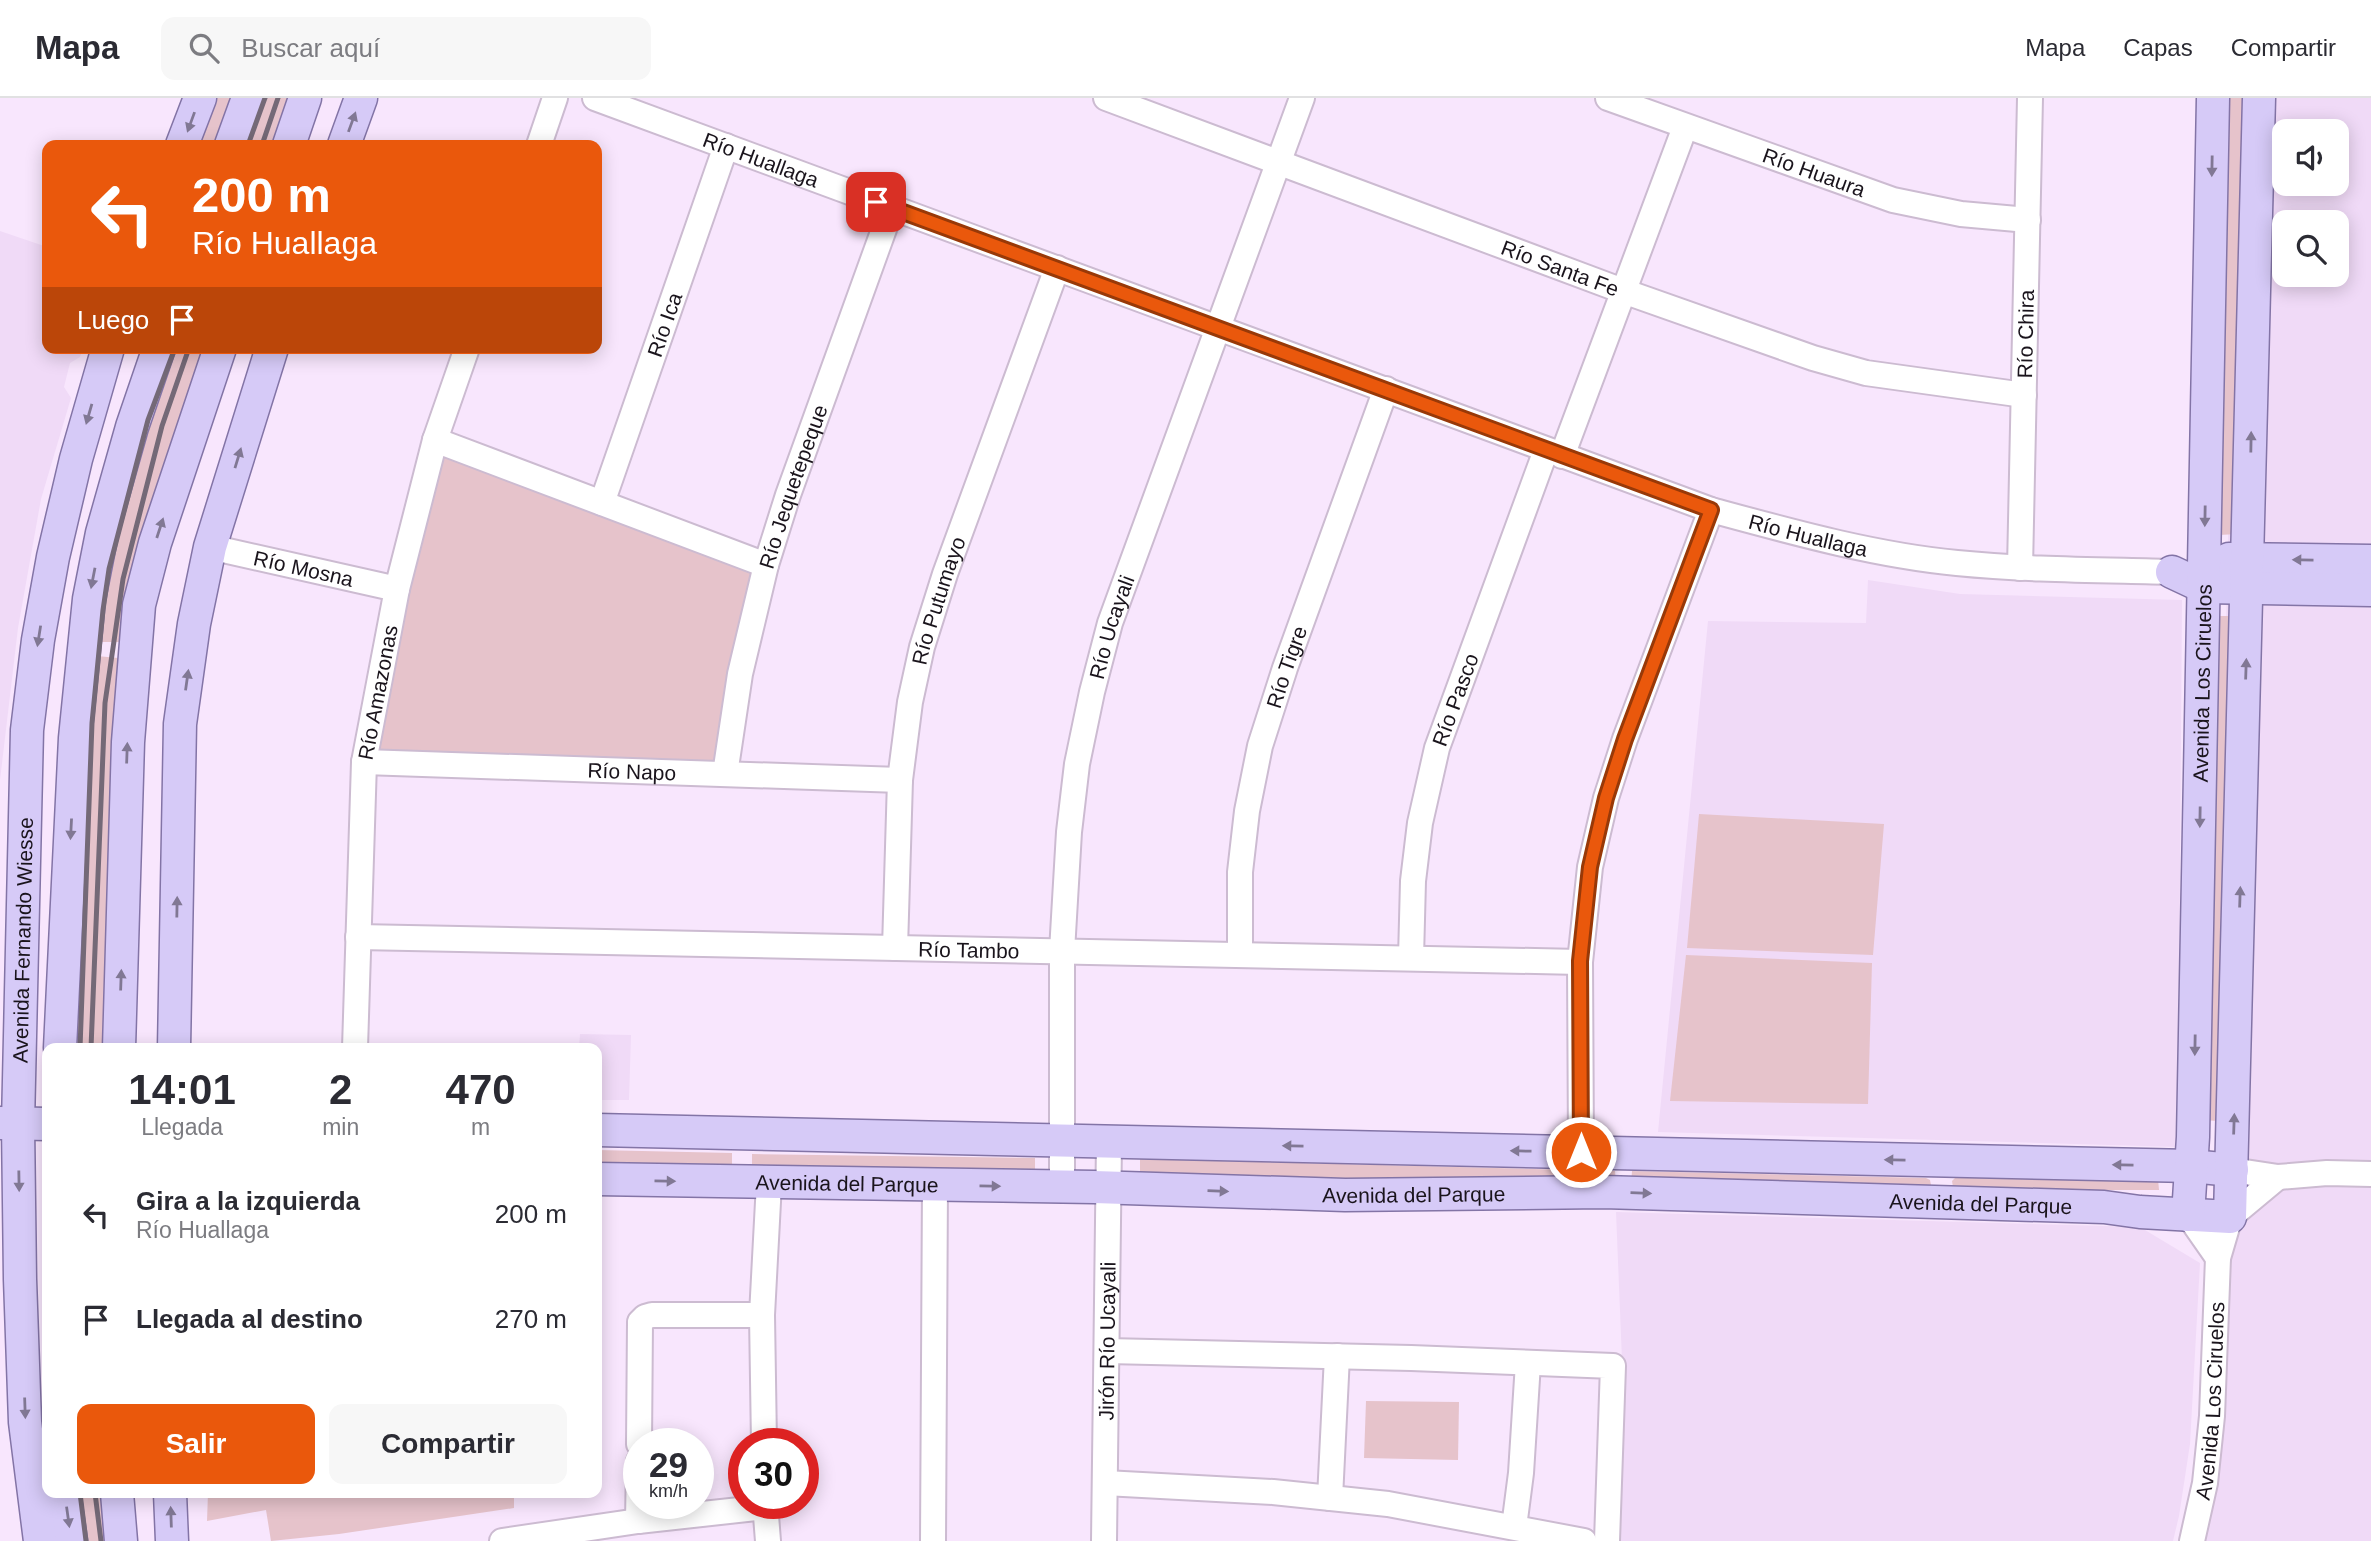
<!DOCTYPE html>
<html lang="es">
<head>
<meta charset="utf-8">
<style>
  body { margin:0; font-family:Helvetica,sans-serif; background:#f7f7f7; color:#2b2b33; height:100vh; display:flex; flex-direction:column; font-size:26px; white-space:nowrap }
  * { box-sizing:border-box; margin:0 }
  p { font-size:23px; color:#7c7c81 }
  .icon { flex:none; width:38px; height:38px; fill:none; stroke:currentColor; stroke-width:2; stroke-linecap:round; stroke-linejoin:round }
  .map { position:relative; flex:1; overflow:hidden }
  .details { position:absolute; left:42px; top:945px; width:560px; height:455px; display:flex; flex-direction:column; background:#fff; border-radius:14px; box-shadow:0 4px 18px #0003 }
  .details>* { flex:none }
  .hud { position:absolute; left:42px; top:42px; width:560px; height:214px; border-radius:14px; box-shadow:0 4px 18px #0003; background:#ea580c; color:#fff; overflow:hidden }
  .fabs { position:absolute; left:2272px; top:21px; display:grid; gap:14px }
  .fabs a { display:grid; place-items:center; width:77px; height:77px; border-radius:14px; background:#fff; box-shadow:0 4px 18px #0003; font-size:35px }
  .speed { position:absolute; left:623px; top:1330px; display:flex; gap:14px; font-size:35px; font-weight:700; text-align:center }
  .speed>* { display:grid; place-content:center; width:91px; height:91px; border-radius:50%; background:#fff; box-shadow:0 4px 18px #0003; line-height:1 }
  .speed small { font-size:18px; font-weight:400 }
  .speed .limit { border:10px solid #d22; background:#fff; color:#111 }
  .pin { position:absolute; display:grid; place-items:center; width:60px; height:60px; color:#fff; margin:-30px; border-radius:14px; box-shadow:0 4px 10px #0006 }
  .me { position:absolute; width:77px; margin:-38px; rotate:0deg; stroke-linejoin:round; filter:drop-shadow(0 0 5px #0008) }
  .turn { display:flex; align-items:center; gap:24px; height:147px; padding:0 35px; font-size:32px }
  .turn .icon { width:91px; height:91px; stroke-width:2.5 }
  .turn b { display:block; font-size:49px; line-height:60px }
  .then { display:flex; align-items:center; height:66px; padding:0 35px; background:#0003; gap:14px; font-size:26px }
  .eta { display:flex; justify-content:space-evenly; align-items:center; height:119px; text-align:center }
  .eta b { font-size:42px; font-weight:700; line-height:49px }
  .cta { display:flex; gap:14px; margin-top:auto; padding:14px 35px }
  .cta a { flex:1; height:80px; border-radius:14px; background:#ea580c; color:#fff; font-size:28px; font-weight:700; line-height:80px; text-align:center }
  .cta a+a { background:#f7f7f7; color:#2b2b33 }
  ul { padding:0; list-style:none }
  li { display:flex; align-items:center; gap:21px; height:105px; padding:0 35px }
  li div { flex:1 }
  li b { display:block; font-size:26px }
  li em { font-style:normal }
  header { display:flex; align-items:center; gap:42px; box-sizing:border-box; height:98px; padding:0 35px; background:#fff; border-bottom:2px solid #e1e1e2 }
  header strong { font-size:33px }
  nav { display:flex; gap:38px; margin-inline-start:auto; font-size:24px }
  .search { width:490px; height:63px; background:#f7f7f7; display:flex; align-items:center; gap:18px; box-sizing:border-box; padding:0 24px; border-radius:14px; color:#7c7c81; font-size:26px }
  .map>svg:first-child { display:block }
</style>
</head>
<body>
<header>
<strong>Mapa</strong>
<div class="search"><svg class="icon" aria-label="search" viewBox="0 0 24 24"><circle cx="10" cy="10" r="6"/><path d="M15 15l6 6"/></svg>Buscar aquí</div>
<nav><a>Mapa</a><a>Capas</a><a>Compartir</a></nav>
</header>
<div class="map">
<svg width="2371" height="1443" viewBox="0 0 2371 1443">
  <rect width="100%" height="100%" fill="#f8e6fd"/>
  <g fill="#f0daf7" fill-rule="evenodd">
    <path d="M2238,0H2371V1443H2197L2222,1324L2231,1163L2213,1097ZM2284,33H2336V86H2284ZM2284,124H2336V177H2284Z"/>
    <path d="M0,133L47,149V250H83L80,259L70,265L64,289L71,300L41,401L18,530L0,682Z"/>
    <path d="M1868,482L1960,496L2182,502L2178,1049L1658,1034L1708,523L1866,525Z"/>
    <path d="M580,936L631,937L629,1002H597V950H579Z"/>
    <path d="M1616,1114L2140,1129L2200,1165L2190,1346L2179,1418L2173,1443H1618L1621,1432L1622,1262Z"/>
  </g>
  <g fill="#e6c3cb">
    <path d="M210,0H240L223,47H192Z"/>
    <path d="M260,0H298L281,47H243Z"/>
    <path d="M2227,0H2248L2239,436L2218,437Z"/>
    <path d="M170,250H211L121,544H100L97,505Z"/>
    <path d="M435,342L766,467L725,676L364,664Z"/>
    <path d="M2218,518H2237L2228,1024L2205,1022Z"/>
    <path d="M97,558L118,560L123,566L111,950H70L85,643Z"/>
    <path d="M1699,716L1884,726L1873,857L1687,850Z"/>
    <path d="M1686,857L1872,865L1868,1006L1670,1003Z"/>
    <path d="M597,1052L732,1055V1067L597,1066Z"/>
    <path d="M752,1056L1035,1060V1074L752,1069Z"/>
    <path d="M1140,1061L1615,1073L1616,1086L1140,1079Z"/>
    <path d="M1632,1073L1926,1080L1930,1082L1931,1087L1929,1091L1631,1086Z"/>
    <path d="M1956,1079L2158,1081L2159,1092H1957L1953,1089L1952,1083Z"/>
    <path d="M1366,1303L1459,1304L1458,1362L1364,1360Z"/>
    <path d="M75,1395H107L113,1443H82Z"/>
    <path d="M208,1395H514V1410L339,1436L271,1443L266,1412L207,1423Z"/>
  </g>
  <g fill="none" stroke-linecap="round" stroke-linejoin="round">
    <g stroke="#ccbbd1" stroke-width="28">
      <g id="minor">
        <path id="s1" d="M595,0L1711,412C1792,434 1874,457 1957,465C2028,472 2100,472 2172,474"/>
        <path id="s2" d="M1106,0L1623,193L1813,260L1866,275L2024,297"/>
        <path id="s3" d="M1608,0L1893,102L1961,116L2028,122"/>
        <path d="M539,47L555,0"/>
        <path d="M435,342L766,467"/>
        <path d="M1562,358L1685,29"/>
        <path id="s4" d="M602,405L726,48"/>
        <path id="s5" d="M210,449L397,491"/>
        <path id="s6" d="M2020,470L2030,0"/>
        <path id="s7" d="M364,664L900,682"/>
        <path id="s8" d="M725,676L740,576L766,467L788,397L892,109"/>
        <path id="s9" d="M358,839L1580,864"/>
        <path id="s10" d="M895,850L900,682L910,604L922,549L945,476L1057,170"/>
        <path id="s11" d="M1240,857V774L1247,713L1260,648L1285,570L1386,291"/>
        <path id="s12" d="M1411,860L1413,783L1420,725L1437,650L1546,352"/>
        <path id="s13" d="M355,950L364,664L397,491L435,342L467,250"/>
        <path d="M1581,1054L1580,864L1590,769L1606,700L1625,641L1711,412"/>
        <path d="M2232,1072L2278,1079L2327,1075L2371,1076"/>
        <path id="s14" d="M1062,1088V853L1069,734L1077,666L1092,594L1110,525L1302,0"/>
        <path d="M2188,1117L2218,1160"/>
        <path d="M1107,1253L1411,1260L1613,1268L1607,1443"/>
        <path d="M639,1346L640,1224L645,1219L652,1217H762"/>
        <path d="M764,1346L762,1217L769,1085"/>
        <path d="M1105,1385L1273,1394L1388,1406L1584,1443"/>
        <path d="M1330,1400L1337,1258"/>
        <path d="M765,1405L768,1443"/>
        <path d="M638,1423L639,1363"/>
        <path d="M1514,1429L1521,1375L1528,1265"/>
        <path d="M502,1443L638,1423L766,1409"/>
        <path d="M933,1443L935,1087"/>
        <path id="s15" d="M1104,1443L1109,1044"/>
        <path id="s16" d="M2192,1443L2205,1385L2212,1318L2218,1160L2230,1119L2278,1079"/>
      </g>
    </g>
    <g stroke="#8374a6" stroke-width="35">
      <g id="major">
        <path d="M182,47L200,0"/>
        <path d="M231,47L248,0"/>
        <path d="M289,47L305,0"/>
        <path d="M344,47L361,0"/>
        <path d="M2229,461L2371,463"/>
        <path d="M2172,474L2204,489L2371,492"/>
        <path d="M60,950L75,640L89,501L102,435L132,329L159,250"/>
        <path d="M119,950L128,644L139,507L155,445L220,250"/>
        <path d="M174,950L180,626L194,526L210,449L272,250"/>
        <path d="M0,1025L47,1026"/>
        <path d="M597,1032L2191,1068L2232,1072"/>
        <path id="s17" d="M597,1081L1094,1089L1345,1097L1603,1094L2104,1109L2140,1114L2230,1119L2259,0"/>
        <path id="s18" d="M2188,1117L2193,1039L2213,0"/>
        <path d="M64,1395L71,1443"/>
        <path d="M117,1395L121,1443"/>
        <path d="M170,1395L172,1443"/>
        <path id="s19" d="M40,1443L25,1324L20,1181L18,1026L27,632L38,542L53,459L76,361L108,250"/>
      </g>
    </g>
    <use href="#minor" stroke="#fff" stroke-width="24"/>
    <use href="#major" stroke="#d6caf7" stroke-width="32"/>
    <g stroke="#746977" stroke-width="5">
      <path d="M248,47L265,0"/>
      <path d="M262,47L278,0"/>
      <path d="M80,950L92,625L103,512L109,471L148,322L175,250"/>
      <path d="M91,950L105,605L123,481L162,328L189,250"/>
      <path d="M80,1395L86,1443"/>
      <path d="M95,1395L101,1443"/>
    </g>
  </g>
  <defs><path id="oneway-solid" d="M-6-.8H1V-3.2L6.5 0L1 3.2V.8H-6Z" transform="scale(1.75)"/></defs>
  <g fill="#817894">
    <use href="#oneway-solid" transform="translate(191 24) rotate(110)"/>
    <use href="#oneway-solid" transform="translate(352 24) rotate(-70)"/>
    <use href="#oneway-solid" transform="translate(2212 68) rotate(91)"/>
    <use href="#oneway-solid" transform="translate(89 316) rotate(106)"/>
    <use href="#oneway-solid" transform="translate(2251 344) rotate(-89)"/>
    <use href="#oneway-solid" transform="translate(238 360) rotate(-73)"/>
    <use href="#oneway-solid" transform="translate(2205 418) rotate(91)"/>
    <use href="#oneway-solid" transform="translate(160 430) rotate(-72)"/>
    <use href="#oneway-solid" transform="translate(2303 462) rotate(-179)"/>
    <use href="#oneway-solid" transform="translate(93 480) rotate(101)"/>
    <use href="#oneway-solid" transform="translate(39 538) rotate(99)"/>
    <use href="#oneway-solid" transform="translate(2246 571) rotate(-88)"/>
    <use href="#oneway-solid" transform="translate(187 582) rotate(-82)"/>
    <use href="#oneway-solid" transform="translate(127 655) rotate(-88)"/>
    <use href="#oneway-solid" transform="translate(2200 719) rotate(91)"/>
    <use href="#oneway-solid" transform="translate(71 731) rotate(93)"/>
    <use href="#oneway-solid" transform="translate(2240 799) rotate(-88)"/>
    <use href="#oneway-solid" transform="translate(177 809) rotate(-89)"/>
    <use href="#oneway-solid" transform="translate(121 882) rotate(-88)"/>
    <use href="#oneway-solid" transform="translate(2195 947) rotate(91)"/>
    <use href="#oneway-solid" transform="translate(2234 1026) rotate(-88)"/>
    <use href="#oneway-solid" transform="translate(1293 1048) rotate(-179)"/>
    <use href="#oneway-solid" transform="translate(1521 1053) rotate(-179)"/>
    <use href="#oneway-solid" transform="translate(1895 1062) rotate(-179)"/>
    <use href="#oneway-solid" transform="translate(2123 1067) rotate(-179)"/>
    <use href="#oneway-solid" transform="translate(19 1083) rotate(89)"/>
    <use href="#oneway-solid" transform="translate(665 1083) rotate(1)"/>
    <use href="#oneway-solid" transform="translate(990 1088) rotate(1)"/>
    <use href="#oneway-solid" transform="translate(1218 1093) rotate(2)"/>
    <use href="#oneway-solid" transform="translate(1641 1095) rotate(2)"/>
    <use href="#oneway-solid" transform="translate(25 1310) rotate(88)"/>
    <use href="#oneway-solid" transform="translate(68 1419) rotate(82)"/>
    <use href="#oneway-solid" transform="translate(171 1419) rotate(-92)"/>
  </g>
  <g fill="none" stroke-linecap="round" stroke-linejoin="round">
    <g stroke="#983908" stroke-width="18">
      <path id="route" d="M876,104L1711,412L1625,641L1606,700L1590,769L1580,863L1581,1054"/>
    </g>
    <use href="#route" stroke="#ea580c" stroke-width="12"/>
  </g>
  <g text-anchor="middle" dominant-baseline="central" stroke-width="5" stroke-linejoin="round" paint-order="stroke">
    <g font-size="21" fill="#1a141c" stroke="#fff">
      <text stroke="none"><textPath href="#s1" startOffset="177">Río Huallaga</textPath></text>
      <text stroke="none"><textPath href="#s3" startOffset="219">Río Huaura</textPath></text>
      <text stroke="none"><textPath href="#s2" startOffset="485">Río Santa Fe</textPath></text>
      <text stroke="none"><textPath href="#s4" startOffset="189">Río Ica</textPath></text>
      <text stroke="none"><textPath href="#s6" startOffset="234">Río Chira</textPath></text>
      <text stroke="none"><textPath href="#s8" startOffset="296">Río Jequetepeque</textPath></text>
      <text stroke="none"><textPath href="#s1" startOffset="1290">Río Huallaga</textPath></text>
      <text stroke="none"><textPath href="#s5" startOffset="96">Río Mosna</textPath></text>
      <text stroke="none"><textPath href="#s10" startOffset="352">Río Putumayo</textPath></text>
      <text stroke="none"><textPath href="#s14" startOffset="564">Río Ucayali</textPath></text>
      <text stroke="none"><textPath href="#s11" startOffset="294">Río Tigre</textPath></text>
      <text stroke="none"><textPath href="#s18" startOffset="532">Avenida Los Ciruelos</textPath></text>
      <text stroke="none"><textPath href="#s13" startOffset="357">Río Amazonas</textPath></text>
      <text stroke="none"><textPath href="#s12" startOffset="264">Río Pasco</textPath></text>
      <text stroke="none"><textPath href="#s7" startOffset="268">Río Napo</textPath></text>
      <text stroke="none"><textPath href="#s19" startOffset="602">Avenida Fernando Wiesse</textPath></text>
      <text stroke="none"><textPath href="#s9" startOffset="611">Río Tambo</textPath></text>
      <text stroke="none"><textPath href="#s17" startOffset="250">Avenida del Parque</textPath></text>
      <text stroke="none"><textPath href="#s17" startOffset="817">Avenida del Parque</textPath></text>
      <text stroke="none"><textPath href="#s17" startOffset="1384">Avenida del Parque</textPath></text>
      <text stroke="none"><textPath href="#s15" startOffset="200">Jirón Río Ucayali</textPath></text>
      <text stroke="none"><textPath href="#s16" startOffset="142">Avenida Los Ciruelos</textPath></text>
    </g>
  </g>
</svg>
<div class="fabs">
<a><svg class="icon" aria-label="sound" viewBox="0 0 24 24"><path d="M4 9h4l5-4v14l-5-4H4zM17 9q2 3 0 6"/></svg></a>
<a><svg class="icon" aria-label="search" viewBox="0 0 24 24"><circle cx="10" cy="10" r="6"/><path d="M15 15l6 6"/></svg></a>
</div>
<div class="speed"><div>29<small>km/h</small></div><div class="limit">30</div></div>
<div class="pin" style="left:876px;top:104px;background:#d93025"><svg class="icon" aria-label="arrive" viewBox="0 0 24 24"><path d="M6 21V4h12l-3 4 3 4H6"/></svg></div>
<svg class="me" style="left:1581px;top:1054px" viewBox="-20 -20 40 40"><circle r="17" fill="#ea580c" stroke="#fff" stroke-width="3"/><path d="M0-11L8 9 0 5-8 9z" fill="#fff"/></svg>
<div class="hud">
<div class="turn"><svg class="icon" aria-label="left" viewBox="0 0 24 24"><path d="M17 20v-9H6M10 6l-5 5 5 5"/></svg><div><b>200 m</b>Río Huallaga</div></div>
<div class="then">Luego<svg class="icon" aria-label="arrive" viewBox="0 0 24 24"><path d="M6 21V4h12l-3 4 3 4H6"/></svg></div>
</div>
<section class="details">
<div class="eta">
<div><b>14:01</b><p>Llegada</p></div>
<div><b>2</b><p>min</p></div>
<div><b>470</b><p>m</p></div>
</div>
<ul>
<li><svg class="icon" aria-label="left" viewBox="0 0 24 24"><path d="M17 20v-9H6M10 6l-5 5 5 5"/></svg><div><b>Gira a la izquierda</b><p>Río Huallaga</p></div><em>200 m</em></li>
<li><svg class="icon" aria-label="arrive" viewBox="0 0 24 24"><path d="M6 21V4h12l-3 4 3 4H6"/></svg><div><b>Llegada al destino</b></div><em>270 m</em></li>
</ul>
<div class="cta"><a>Salir</a><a>Compartir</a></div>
</section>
</div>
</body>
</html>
